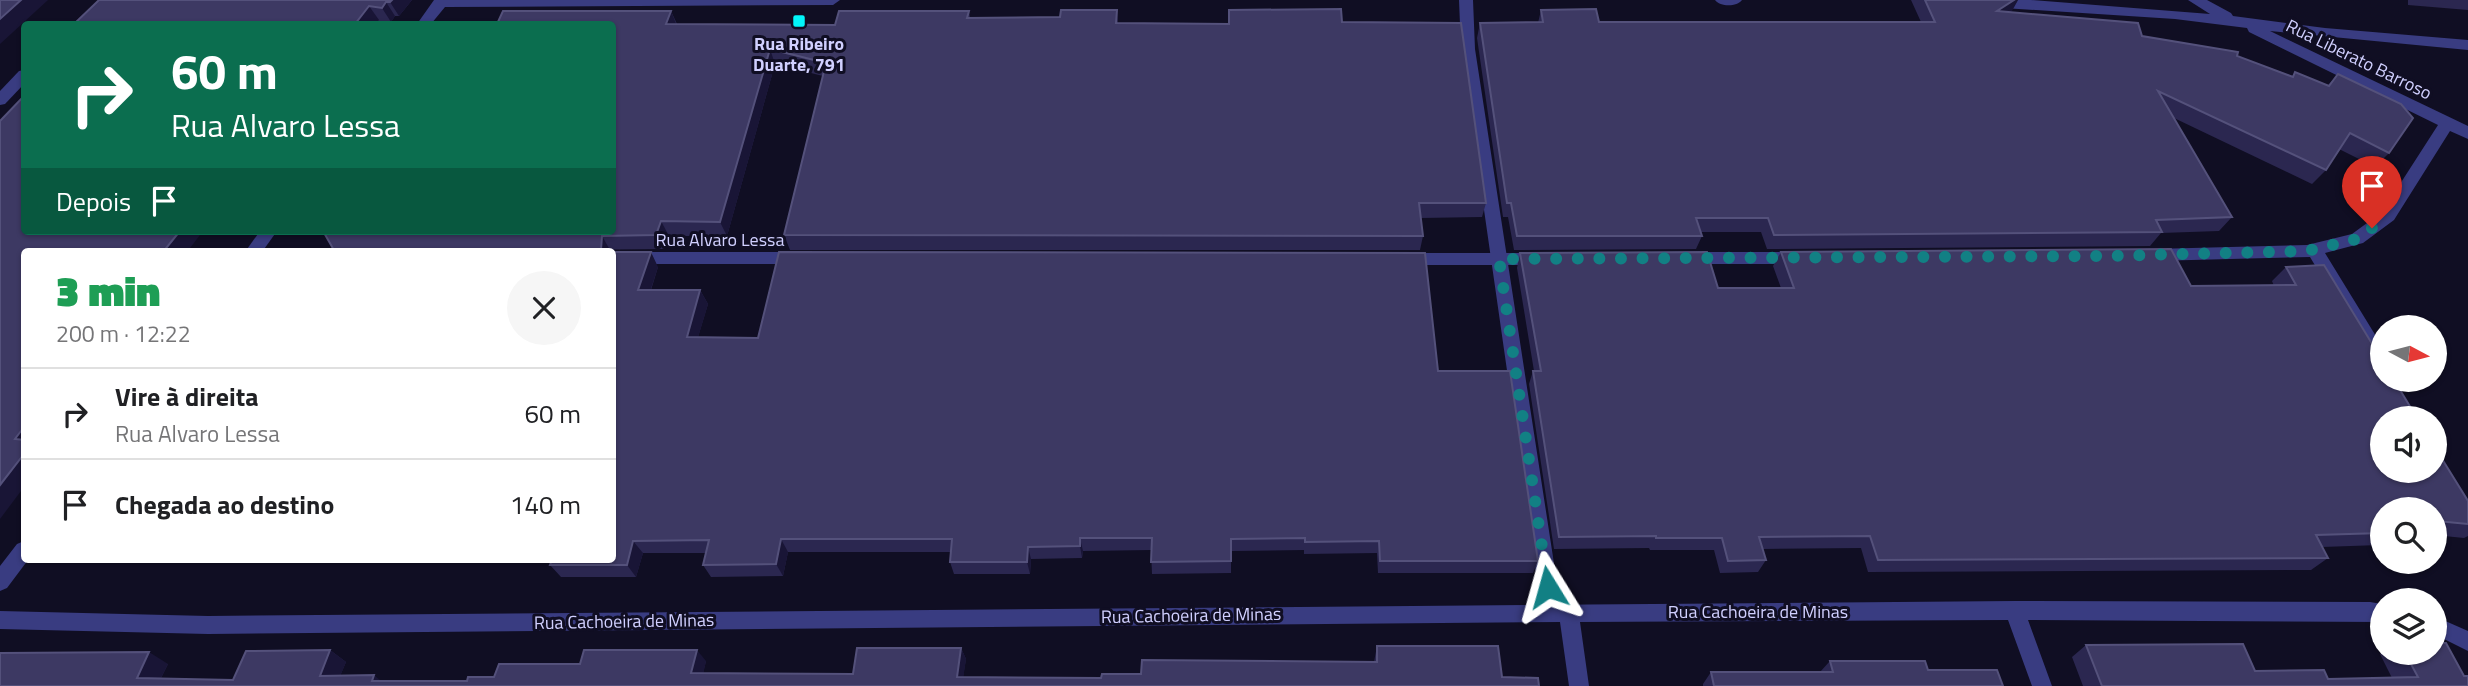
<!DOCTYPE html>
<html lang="pt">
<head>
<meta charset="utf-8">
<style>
  body { margin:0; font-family:"Titillium Web",sans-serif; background:#f6f6f6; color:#202124; height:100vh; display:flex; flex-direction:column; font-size:26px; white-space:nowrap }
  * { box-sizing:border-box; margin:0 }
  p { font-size:23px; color:#757577 }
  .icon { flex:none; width:38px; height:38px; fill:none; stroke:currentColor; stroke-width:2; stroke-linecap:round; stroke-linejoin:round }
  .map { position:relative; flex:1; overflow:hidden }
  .sheet { position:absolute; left:21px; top:248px; width:595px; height:315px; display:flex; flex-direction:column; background:#fff; border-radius:7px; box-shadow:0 2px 5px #0004 }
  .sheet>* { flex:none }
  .hud { position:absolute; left:21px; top:21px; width:595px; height:214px; border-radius:7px; box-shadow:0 2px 5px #0004; background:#0b6e4f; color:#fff; overflow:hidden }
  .needle { width:46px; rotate:97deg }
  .fabs { position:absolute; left:2370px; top:315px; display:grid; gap:14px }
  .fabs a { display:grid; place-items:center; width:77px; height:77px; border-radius:50%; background:#fff; box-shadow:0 2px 5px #0004; font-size:35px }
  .pin { position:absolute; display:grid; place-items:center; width:60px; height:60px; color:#fff; margin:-72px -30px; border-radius:50% 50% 50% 0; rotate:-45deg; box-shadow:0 0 7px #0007 }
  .pin .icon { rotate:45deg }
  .me { position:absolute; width:77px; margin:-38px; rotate:352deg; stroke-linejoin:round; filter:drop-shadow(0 0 5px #0008) }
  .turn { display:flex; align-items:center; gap:24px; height:147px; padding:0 35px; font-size:32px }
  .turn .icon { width:91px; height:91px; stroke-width:2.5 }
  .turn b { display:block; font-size:49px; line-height:60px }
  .then { display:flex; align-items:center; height:66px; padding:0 35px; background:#0003; gap:14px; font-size:26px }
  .round { display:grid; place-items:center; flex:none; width:74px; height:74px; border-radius:37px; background:#f6f6f6 }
  .overview { display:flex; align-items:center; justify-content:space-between; height:119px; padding:0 35px }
  h1 { font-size:42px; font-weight:800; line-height:52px; color:#1e9e55 }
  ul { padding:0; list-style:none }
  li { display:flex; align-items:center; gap:21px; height:91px; padding:0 35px; border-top:2px solid #e0e0e0 }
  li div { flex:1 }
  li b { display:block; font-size:26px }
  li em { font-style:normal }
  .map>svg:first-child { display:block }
</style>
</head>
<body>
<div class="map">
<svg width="2468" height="686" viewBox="0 0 2468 686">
  <rect width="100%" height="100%" fill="#100e23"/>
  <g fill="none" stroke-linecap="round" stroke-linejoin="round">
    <path fill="#393c81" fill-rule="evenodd" d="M1459,0H1473L1475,49L1557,583L1579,612L1576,619L1569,621L1562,619L1538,587L1461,49Z"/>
    <g fill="#393c81" fill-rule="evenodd">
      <path d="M434,0H840L833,5L445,7L431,24H417Z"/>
      <path d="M1715,0H1742C1737,7 1720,7 1715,0Z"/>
      <path d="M1950,0H2031L2210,14L2188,0H2207L2231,13L2233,16L2325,28L2468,40V50L2270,31L2468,126V139L2450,131L2394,220L2363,243L2325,253L2382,346V369L2376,367L2310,257L2153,261L2147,260L2145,255L2147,250L2153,249L2307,245L2352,234L2382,212L2438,125L2249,32L2247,28L2175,19L1957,5Z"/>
      <path d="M24,70V84L5,104L0,105V91L19,71Z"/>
      <path d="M260,231H277L262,252H245Z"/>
      <path d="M611,252H802L808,253L810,258L808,263L802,264H612Z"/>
      <path d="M1688,252H1800L1806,253L1808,258L1806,263L1800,264H1688L1682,263L1680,258L1682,253Z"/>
      <path d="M1404,253H1541L1547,254L1549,259L1547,264L1541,265H1404L1398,264L1396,259L1398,254Z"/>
      <path d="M24,541V560H28L7,588L0,591V566L17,544Z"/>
      <path d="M2014,601L2370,602L2382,604V622L2028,620L2052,686H2032L2008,620L1580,622L1589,686H1569L1560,622L208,634L0,629V611L208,616Z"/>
      <path d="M2434,616L2468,631V651L2434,634Z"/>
    </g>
  </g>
  <g fill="#2b2750">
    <path d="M99,0H412L399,16H395L391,22Z"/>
    <path d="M1911,0H2018L2010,12L2142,36L2237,56L2292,76L2295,72L2328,85L2338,74L2389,153L2375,167L2339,149L2326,170L2312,184L2174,118L2232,217L2219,231L2161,233L2150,246L1767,249L1761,232H1700L1702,236L1696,249L1514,250L1508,217H1503L1477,38L1480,23H1538L1541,10L1599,22H1921Z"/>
    <path d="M2408,0H2468V10L2408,5Z"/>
    <path d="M1117,10L1118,23L1229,24L1342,22L1486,203L1482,217L1421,218L1423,236L1420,250H790L784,235L823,76L775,64L727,236H669L664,249L335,252L671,11L677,24L835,25L969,11L970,18L1060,17Z"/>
    <path d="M612,252L658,267L651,290H700L708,304L698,337L1438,371L1538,561L1533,573H1378L1377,553L1304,554V550L1231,551V573L1152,574L1151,550L1083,551L1082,558L1031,559L1030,574H954L950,562L951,552H788L783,576L711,577L703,565L706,553H643L636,577H561L550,565L612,560Z"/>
    <path d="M1781,252L2191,286H2274L2272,281L2286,267L2468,501V536L2464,538L2434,535V509H2382V548L2380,545L2322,547L2328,558L2311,570L1868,572L1861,548L1763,549L1766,560L1758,572L1720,573L1714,550H1650L1649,548L1554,549L1529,384L1533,371H1534L1517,268L1520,253L1718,288H1781L1773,266Z"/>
    <path d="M2086,645L2255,671L2328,679L2392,678L2380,654L2382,653H2434L2464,676L2468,686H2083L2072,657Z"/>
    <path d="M1377,646L1502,677L0,686L168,664L161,678L233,680L330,650L346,662L340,676L380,681H467L580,664L706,661L703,673L853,674L961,648L966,659L963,677L1101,678L1141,674L1374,662Z"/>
    <path d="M1830,661L1928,670L2003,686H1703V684L1711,672H1820Z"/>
  </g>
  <g fill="#191536">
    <path d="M21,0H48L0,44V19Z"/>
    <path d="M392,0H412L399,16L390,2Z"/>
    <path d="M2014,0H2018L2012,11L1989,25L1997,11Z"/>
    <path d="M386,2L395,16L391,22L382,8Z"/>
    <path d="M369,6L379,20L375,24H355Z"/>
    <path d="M671,11L677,26L666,24Z"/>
    <path d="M770,49L775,64L727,236L720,222Z"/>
    <path d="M661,221L669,236L664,249L656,235Z"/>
    <path d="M180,231H203L187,252H163Z"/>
    <path d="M602,236L610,250V252H602L601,250Z"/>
    <path d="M651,252L658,267L646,304L638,290Z"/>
    <path d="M700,290L708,304L694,351L687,337Z"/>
    <path d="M24,427V445L15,439Z"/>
    <path d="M24,454V487L0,519V485Z"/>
    <path d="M1080,538L1083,551L1082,558L1080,546Z"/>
    <path d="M781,539L788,552L783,576L776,564Z"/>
    <path d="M633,541L643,553L636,577L627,565Z"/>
    <path d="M1028,547L1031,559L1030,574L1027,562Z"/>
    <path d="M961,648L966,659L962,686L957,677Z"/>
    <path d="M330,650L346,662L336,686L320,676Z"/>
    <path d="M697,650L706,661L701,684L691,673Z"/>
    <path d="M149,652L168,664L157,686L137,678Z"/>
    <path d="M374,675L387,686L372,681Z"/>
  </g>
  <g fill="#3d3963" stroke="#54517b" stroke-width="2">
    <path d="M0,0H21L0,19Z"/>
    <path d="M99,0H392L390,2H386L382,8L369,6L355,24H74Z"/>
    <path d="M1925,0H2014L1997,11L2138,23L2142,36L2238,52L2237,56L2293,77L2295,72L2329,86L2338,74L2401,104L2413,118L2389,153L2350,133L2326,170L2158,91L2232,217L2156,220L2162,232L1774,235L1768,218H1696L1702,236H1517L1511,203H1507L1480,23L1543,22L1541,10L1596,9L1599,22H1935Z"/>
    <path d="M1341,9L1342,22L1461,23L1486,203H1419L1423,236L784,235L826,63L770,49L720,222L661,221L656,235L602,236L601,250L603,252H335L323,231H612V24H497L503,11H671L666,24L835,25L839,11H969L967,18L1060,17L1061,10H1117L1116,23L1229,24V10Z"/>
    <path d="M24,96V231H180L163,252H24V427L15,439L24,440V454L0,485V121Z"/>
    <path d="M2171,249L2191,286L2296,285L2286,267L2324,265L2382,360V380H2394L2417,418H2382V471H2434V446L2468,501V524L2437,521L2434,524V509H2382V533L2316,535L2328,558L1878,560L1870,536L1759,537L1766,560L1728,561L1722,538H1656V536L1559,537L1533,371H1541L1520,253L1707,252L1718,288H1794L1781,252Z"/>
    <path d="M612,252H651L638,290H700L687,337L758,338L779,252L1425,253L1438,371H1510L1538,561H1380L1379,541L1305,542V538L1231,539V561L1151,562L1152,538H1080V546L1028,547L1027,562H950L952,539H781L776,564L703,565L709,540L633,541L627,565H550L552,560H612Z"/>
    <path d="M2434,643H2446L2464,676H2468V686H2102L2086,645L2243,644L2255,671L2324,670L2328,679L2418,677L2405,653H2434Z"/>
    <path d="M1377,646H1498L1502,677L1538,678L1539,686H0V653L149,652L137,678L233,680L246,651L330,650L320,676L374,675L372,681H467L468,677H494L499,664H580L584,650H697L691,673L853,674L857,648H961L957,677L1101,678L1102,674H1141L1142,660L1377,662Z"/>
    <path d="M1830,661H1925L1928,670H1997L2003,686H1714L1711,672H1833Z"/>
  </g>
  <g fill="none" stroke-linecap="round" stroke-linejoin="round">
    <path stroke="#128084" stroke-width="12" stroke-dasharray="0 21.6" d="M1548,587L1499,259L2105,256L2307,251L2357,239L2372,228"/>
  </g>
  <rect fill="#02f5f9" stroke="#100e23" stroke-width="2.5" x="792" y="14" width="14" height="14" rx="3.5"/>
  <g text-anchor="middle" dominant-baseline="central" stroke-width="6" stroke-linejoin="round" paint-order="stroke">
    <g font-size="18" font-weight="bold" fill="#d1d0ff" stroke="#100e23">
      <text x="799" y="43">Rua Ribeiro<tspan x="799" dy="21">Duarte, 791</tspan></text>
    </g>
    <g font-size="18" fill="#d1d0ff" stroke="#100e23">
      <text transform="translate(2359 59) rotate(26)">Rua Liberato Barroso</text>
      <text x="720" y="239">Rua Alvaro Lessa</text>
      <text x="1758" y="611">Rua Cachoeira de Minas</text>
      <text transform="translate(1191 615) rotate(-1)">Rua Cachoeira de Minas</text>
      <text transform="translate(624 621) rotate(-1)">Rua Cachoeira de Minas</text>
    </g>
  </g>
</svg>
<div class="fabs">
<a><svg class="needle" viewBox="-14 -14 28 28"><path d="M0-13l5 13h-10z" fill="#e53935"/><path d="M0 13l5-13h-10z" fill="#757577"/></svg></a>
<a><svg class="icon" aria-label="sound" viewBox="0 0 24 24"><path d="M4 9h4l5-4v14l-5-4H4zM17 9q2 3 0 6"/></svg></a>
<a><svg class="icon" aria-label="search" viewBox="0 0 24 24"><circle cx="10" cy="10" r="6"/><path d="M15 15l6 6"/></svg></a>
<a><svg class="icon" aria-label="layers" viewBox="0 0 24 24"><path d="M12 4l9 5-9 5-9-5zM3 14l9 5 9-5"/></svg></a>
</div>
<div class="pin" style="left:2372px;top:228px;background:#d93025"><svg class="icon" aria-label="arrive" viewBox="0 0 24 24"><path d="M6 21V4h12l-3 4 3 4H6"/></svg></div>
<svg class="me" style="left:1548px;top:587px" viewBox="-20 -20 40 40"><path d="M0-17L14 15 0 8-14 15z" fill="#128084" stroke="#fff" stroke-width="4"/></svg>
<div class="hud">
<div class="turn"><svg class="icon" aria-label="right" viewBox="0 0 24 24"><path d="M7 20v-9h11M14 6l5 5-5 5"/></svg><div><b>60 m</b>Rua Alvaro Lessa</div></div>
<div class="then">Depois<svg class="icon" aria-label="arrive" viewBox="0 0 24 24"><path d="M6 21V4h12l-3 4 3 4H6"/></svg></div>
</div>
<section class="sheet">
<div class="overview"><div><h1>3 min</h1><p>200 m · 12:22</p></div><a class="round"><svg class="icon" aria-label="close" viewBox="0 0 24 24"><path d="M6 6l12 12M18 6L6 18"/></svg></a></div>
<ul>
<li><svg class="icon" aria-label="right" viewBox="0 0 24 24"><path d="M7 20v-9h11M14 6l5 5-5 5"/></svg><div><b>Vire à direita</b><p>Rua Alvaro Lessa</p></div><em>60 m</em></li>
<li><svg class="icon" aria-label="arrive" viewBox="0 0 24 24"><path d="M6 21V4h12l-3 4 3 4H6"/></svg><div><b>Chegada ao destino</b></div><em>140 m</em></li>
</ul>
</section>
</div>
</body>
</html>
